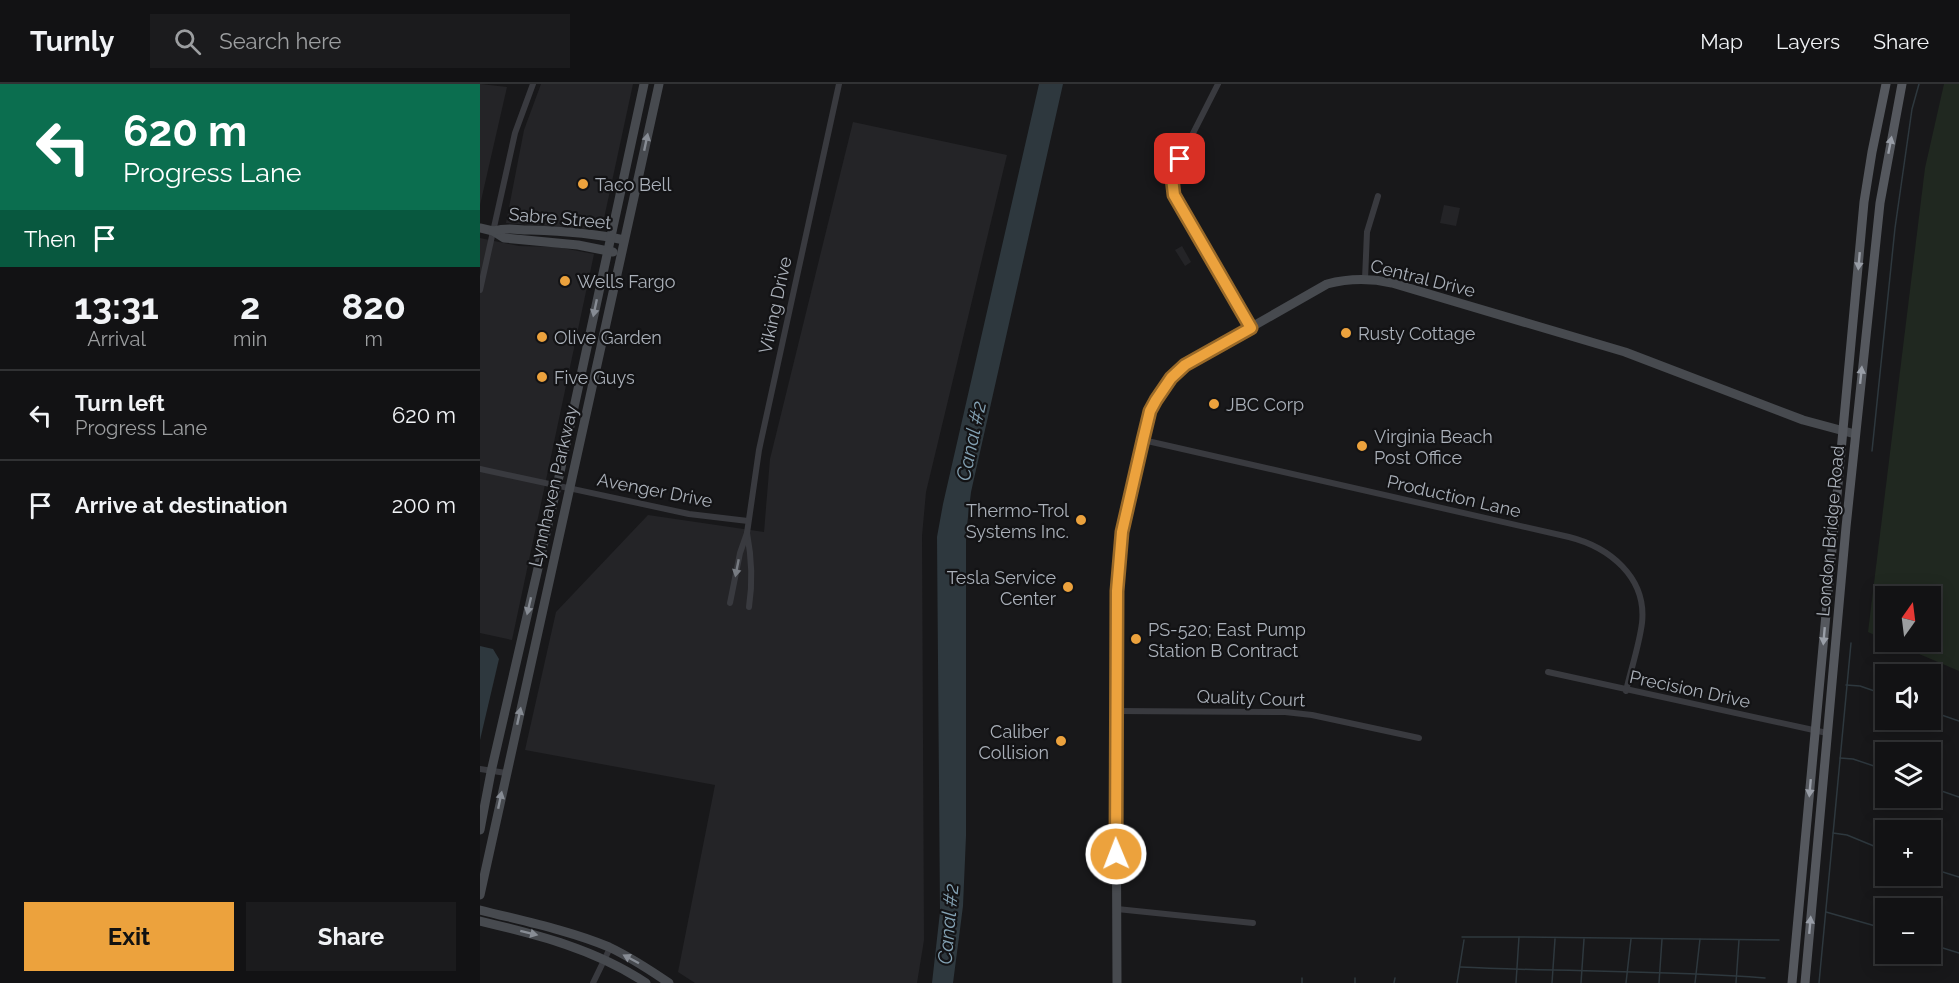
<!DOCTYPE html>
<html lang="en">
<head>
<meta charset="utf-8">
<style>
  body { margin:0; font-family:Raleway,sans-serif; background:#1b1b1d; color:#f1f3f6; height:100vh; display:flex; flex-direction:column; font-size:22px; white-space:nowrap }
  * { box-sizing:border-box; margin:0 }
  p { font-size:20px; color:#9c9ea0 }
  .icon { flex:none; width:33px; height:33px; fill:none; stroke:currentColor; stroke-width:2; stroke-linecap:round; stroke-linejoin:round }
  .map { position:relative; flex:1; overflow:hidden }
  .side { display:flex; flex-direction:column; background:#121214; width:480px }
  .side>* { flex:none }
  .hud { background:#0b6e4f; color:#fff; overflow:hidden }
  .needle { width:39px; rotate:14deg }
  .buttons { position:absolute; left:1395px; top:502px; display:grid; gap:12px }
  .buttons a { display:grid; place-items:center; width:66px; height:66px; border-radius:0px; background:#121214; box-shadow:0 3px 15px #0003,0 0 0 2px #313234; font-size:30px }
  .pin { position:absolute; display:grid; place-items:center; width:51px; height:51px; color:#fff; margin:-26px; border-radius:12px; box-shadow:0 3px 9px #0006 }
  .me { position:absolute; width:66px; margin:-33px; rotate:359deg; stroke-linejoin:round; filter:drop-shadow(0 0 4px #0008) }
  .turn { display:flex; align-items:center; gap:21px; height:126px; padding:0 24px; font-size:27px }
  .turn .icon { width:78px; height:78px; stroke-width:2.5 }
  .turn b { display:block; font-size:42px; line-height:51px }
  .then { display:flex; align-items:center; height:57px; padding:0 24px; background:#0003; gap:12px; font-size:22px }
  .eta { display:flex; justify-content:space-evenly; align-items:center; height:102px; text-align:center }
  .eta b { font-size:36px; font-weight:700; line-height:42px }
  .button { display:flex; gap:12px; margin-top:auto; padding:12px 24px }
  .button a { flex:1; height:69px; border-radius:0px; background:#eca23d; color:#111; font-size:24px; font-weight:700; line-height:69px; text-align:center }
  .button a+a { background:#1b1b1d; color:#f1f3f6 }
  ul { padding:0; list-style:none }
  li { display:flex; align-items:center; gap:18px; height:90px; padding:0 24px; border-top:2px solid #313234 }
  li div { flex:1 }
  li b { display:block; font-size:22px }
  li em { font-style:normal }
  header { display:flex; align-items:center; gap:36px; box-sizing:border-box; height:84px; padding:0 30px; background:#121214; border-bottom:2px solid #313234 }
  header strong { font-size:28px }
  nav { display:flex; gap:33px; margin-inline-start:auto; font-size:21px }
  .search { width:420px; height:54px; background:#1b1b1d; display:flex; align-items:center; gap:15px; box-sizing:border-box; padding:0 21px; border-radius:0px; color:#9c9ea0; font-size:22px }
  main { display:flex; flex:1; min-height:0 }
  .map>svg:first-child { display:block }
</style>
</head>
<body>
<header>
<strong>Turnly</strong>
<div class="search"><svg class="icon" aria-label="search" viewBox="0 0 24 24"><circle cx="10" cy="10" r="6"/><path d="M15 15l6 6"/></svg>Search here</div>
<nav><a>Map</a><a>Layers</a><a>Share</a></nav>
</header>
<main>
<section class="side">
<div class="hud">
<div class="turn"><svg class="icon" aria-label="left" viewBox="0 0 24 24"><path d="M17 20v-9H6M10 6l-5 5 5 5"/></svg><div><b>620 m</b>Progress Lane</div></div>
<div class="then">Then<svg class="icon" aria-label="arrive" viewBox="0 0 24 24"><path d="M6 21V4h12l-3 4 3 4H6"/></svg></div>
</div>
<div class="eta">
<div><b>13:31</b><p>Arrival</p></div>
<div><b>2</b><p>min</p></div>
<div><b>820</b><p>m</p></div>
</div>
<ul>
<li><svg class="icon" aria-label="left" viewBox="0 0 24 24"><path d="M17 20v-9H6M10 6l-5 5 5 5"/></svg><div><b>Turn left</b><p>Progress Lane</p></div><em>620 m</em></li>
<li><svg class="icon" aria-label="arrive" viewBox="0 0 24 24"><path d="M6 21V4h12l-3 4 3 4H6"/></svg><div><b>Arrive at destination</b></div><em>200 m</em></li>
</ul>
<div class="button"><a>Exit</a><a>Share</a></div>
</section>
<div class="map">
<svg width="1479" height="899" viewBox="0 0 1479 899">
  <rect width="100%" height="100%" fill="#18181a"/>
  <g fill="#242427">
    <path d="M0,0L27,3L0,121Z"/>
    <path d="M61,0H153L123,139L105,145L26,139L44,46Z"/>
    <path d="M373,38L527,71L446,408L442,452L444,856L437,899H215L198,888L235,701L45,666L76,528L168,431L284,448L290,375Z"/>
    <path d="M964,121L980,124L976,142L960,139Z"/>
    <path d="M0,154L39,162L77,163L114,170L32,556L0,549Z"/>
    <path d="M702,162L711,178L705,182L695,166Z"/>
  </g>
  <path fill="#202820" d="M1464,0H1479V587L1411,558H1450V513H1406L1405,556L1388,548L1445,84Z"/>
  <g fill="#2e383e">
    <path d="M559,0H583L491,408L486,450V752L483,822L473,899H452L460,828L457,453L463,420Z"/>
    <path d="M0,562L13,565L19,575L0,656Z"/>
  </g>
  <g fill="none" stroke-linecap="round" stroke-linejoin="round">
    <g stroke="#2e383e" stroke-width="1.5">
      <path d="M1392,367L1415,144L1432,25L1439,0"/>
      <path d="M1366,601L1380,602L1406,611"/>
      <path d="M1450,627L1479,637"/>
      <path d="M1360,674L1373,675L1406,686"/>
      <path d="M1450,703L1479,713"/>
      <path d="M1353,749L1367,751L1406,767"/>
      <path d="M1450,784L1479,793"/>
      <path d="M1346,828L1406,845"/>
      <path d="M982,853H1039L1036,899"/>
      <path d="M1039,853L1299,856"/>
      <path d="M1450,860L1479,869"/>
      <path d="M980,883C1081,888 1183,886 1285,894"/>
      <path d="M822,899V894"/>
      <path d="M875,899V894"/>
      <path d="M914,899L915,894"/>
      <path d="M977,899L984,856"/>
      <path d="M1072,899L1075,855"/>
      <path d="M1101,899L1104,855"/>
      <path d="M1146,899L1151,855"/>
      <path d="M1179,899L1182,855"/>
      <path d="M1215,899L1220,855"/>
      <path d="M1256,899L1259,856"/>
      <path d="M1339,899L1371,559"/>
    </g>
    <g stroke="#393a3f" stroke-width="6">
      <path d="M738,0L700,75L692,94L694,111L771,244"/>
      <path d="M885,195L887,148L898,112"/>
      <path d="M0,206L35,49L53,0"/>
      <path d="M663,356L1089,453C1129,463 1167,493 1162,539C1159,562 1151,585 1146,607"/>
      <path d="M0,385L209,430L268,437"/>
      <path d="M267,449C272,475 273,497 269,523"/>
      <path d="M250,519L260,469L267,449L279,366L359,0"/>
      <path d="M1068,588L1347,649"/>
      <path d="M636,627L805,628L832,631L939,654"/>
      <path d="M0,685L26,689"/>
      <path d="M637,825L773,839"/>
      <path d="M113,899L130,864"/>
    </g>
    <g stroke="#474a4f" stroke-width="9">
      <path d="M0,144L13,147L24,154L98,161L133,168"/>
      <path d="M13,147C29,143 35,146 50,146C83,147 113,149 144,156"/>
      <path d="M0,746L11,688L77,402L164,0"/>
      <path d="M0,811L179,0"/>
      <path d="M0,826C43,837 88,846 129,863C150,873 170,886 189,899"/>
      <path d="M0,837C58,851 115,865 166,899"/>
      <path d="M637,899L636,664L639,478L642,448L663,356L671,327L683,304L705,281L847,200C870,194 889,194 912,199L1145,268L1323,336L1375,350"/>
    </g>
    <g stroke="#55585e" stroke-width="9">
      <path d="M1312,899L1384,118L1392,68L1406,0"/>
      <path d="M1325,899L1366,443L1400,119L1422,0"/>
    </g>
  </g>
  <defs><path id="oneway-solid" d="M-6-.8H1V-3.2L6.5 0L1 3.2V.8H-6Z" transform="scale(1.5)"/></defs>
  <g fill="#878c94">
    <use href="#oneway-solid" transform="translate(166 58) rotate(-78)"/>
    <use href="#oneway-solid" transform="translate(115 224) rotate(102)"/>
    <use href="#oneway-solid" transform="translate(49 522) rotate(103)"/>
    <use href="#oneway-solid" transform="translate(39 632) rotate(-78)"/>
    <use href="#oneway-solid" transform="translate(20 716) rotate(-78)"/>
    <use href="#oneway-solid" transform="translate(49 849) rotate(14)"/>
    <use href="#oneway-solid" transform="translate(151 875) rotate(-152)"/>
  </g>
  <g fill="#999ea7">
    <use href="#oneway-solid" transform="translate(1410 61) rotate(-79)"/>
    <use href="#oneway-solid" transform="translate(1379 177) rotate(95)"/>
    <use href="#oneway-solid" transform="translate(1381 291) rotate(-84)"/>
    <use href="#oneway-solid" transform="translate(1344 552) rotate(95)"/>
    <use href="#oneway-solid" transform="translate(1330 704) rotate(95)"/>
    <use href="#oneway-solid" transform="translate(1330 841) rotate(-85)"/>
  </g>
  <use fill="#777b82" href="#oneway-solid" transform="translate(257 484) rotate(101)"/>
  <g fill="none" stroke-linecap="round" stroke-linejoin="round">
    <g stroke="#996928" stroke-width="15">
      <path id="route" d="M636,770L637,507L642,448L663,356L670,327L676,316L691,294L705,281L771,244L694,111L692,94L700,75"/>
    </g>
    <use href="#route" stroke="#eca23d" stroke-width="10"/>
  </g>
  <g fill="#eca23d" stroke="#131315" stroke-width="2">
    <circle cx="103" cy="100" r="6"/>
    <circle cx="85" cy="197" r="6"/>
    <circle cx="866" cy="249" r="6"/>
    <circle cx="62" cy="253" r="6"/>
    <circle cx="62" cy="293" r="6"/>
    <circle cx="734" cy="320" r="6"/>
    <circle cx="882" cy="362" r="6"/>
    <circle cx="601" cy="436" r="6"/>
    <circle cx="588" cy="503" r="6"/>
    <circle cx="656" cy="555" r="6"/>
    <circle cx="581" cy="657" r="6"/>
  </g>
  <g text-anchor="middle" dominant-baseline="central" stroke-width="4.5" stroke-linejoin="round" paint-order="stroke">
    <g font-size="18" fill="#aab0b9" stroke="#131315" text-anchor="start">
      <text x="115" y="100">Taco Bell</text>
      <text x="97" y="197">Wells Fargo</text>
      <text x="878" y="249">Rusty Cottage</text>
      <text x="74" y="253">Olive Garden</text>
      <text x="74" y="293">Five Guys</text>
      <text x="746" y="320">JBC Corp</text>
      <text x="894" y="352">Virginia Beach<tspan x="894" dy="21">Post Office</tspan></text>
      <text x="589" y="426" text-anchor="end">Thermo-Trol<tspan x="589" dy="21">Systems Inc.</tspan></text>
      <text x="576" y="493" text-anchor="end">Tesla Service<tspan x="576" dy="21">Center</tspan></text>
      <text x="668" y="545">PS-520; East Pump<tspan x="668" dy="21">Station B Contract</tspan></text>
      <text x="569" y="647" text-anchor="end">Caliber<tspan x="569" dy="21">Collision</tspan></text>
    </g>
    <g font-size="18" fill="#aab0b9" stroke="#131315">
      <text transform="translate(80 134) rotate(5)">Sabre Street</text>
      <text transform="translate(943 194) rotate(14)">Central Drive</text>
      <text transform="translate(295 221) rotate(-78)">Viking Drive</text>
      <text transform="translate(73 402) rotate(-77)">Lynnhaven Parkway</text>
      <text transform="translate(175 406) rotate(11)">Avenger Drive</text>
      <text transform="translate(974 412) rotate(13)">Production Lane</text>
      <text transform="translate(1350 447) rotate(-85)">London Bridge Road</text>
      <text transform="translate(1210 605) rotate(12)">Precision Drive</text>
      <text transform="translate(771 614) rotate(2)">Quality Court</text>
    </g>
    <g font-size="20" font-style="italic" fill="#83a1b3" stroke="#131315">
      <text transform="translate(491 357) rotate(-78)">Canal #2</text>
      <text transform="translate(468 840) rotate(-85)">Canal #2</text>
    </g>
  </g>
</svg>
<div class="buttons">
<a><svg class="needle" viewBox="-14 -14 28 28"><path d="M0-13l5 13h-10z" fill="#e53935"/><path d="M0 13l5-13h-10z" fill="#9c9ea0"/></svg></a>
<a><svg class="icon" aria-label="sound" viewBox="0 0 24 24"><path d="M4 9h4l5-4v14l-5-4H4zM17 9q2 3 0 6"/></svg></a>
<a><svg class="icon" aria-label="layers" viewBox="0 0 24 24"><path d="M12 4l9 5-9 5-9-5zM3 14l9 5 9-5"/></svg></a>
<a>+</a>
<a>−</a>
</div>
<div class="pin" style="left:700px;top:75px;background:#d93025"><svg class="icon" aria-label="arrive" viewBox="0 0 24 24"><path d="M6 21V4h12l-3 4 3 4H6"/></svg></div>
<svg class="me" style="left:636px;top:770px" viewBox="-20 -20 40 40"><circle r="17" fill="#eca23d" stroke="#fff" stroke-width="3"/><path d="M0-11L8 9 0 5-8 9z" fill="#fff"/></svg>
</div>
</main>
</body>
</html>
